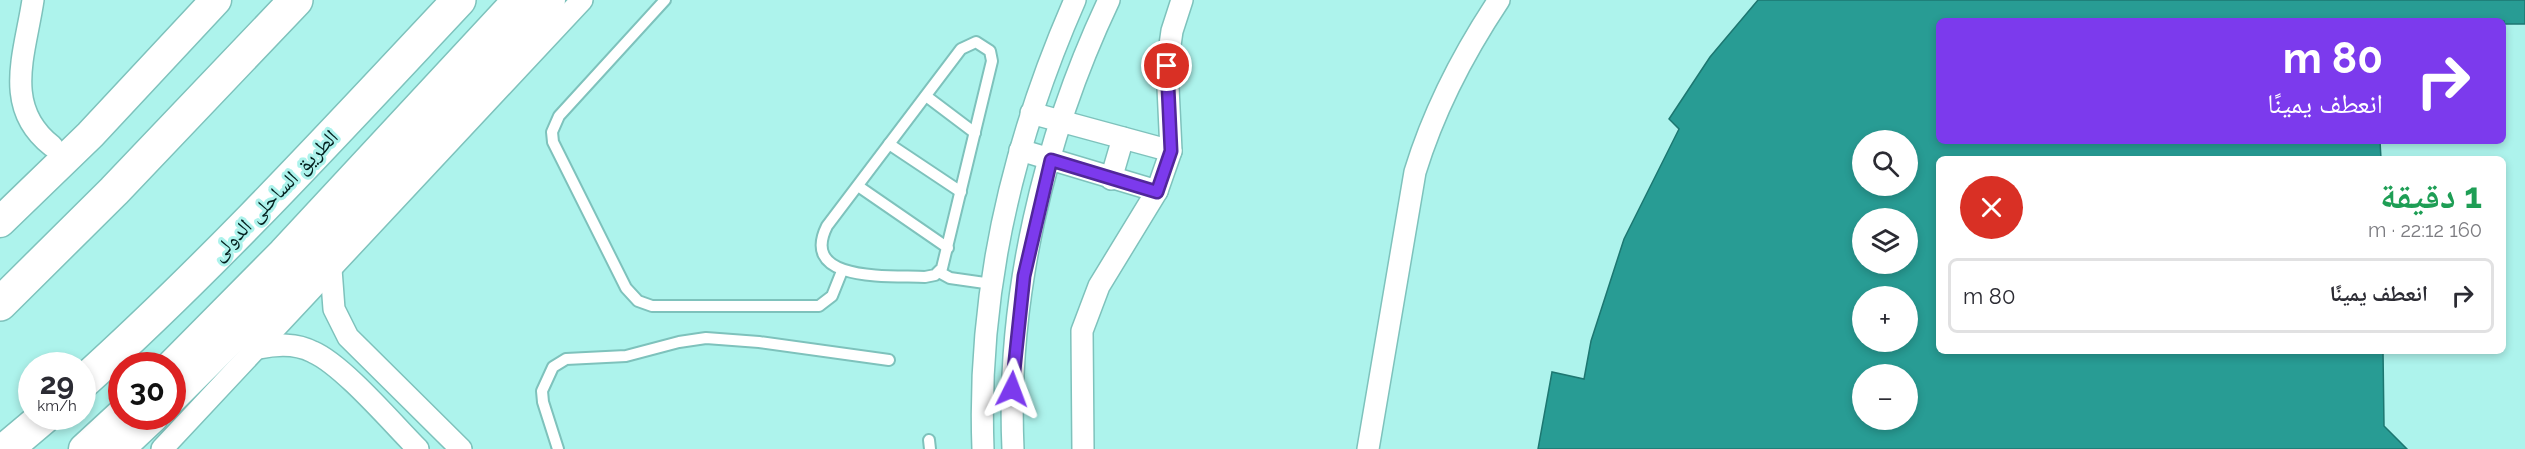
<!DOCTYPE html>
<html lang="ar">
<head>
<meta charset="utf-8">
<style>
  body { margin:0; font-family:Raleway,"Noto Naskh Arabic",sans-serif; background:#f7f7f7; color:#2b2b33; direction:rtl; height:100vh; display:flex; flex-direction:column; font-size:22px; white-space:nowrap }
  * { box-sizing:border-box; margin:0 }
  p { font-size:20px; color:#7c7c81 }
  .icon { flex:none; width:33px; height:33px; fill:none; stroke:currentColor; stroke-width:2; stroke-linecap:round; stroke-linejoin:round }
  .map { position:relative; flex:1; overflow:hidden; direction:ltr }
  .panel { position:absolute; left:1936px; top:156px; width:570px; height:198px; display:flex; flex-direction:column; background:#fff; border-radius:9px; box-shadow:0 3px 9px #0003; direction:rtl }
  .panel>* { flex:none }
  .top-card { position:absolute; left:1936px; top:18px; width:570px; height:126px; border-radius:9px; box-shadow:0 3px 9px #0003; direction:rtl; background:#7c3aed; color:#fff; overflow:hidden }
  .controls { position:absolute; left:1852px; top:130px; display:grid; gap:12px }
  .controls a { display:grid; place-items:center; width:66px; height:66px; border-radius:50%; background:#fff; box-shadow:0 3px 9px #0003; font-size:30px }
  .speed { position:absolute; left:18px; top:352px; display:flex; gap:12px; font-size:30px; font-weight:700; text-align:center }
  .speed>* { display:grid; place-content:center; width:78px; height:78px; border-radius:50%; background:#fff; box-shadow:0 3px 9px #0003; line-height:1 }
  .speed small { font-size:15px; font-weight:400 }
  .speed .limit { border:9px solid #d22; background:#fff; color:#111 }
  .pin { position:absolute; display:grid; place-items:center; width:51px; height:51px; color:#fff; margin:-26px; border:3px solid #fff; border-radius:50%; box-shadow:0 2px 6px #0007 }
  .me { position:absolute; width:66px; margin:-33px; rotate:3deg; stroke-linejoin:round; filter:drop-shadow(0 0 4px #0008) }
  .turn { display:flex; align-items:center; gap:21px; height:126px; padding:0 24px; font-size:27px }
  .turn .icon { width:78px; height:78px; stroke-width:2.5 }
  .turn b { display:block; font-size:42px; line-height:51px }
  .round { display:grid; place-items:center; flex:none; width:63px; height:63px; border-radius:32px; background:#f7f7f7 }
  .head { display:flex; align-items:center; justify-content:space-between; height:102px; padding:0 24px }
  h1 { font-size:36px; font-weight:700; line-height:45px; color:#1e9e55 }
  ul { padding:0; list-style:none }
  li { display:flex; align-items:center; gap:18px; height:75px; margin:0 12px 9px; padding:0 12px; border:3px solid #e1e1e2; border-radius:9px }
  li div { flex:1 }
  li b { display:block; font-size:22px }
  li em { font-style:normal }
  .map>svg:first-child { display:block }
</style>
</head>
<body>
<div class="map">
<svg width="2525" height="449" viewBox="0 0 2525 449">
  <rect width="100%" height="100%" fill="#adf3ec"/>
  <path fill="#289c94" stroke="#1d7771" stroke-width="1.5" fill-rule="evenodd" d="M1758,0H2525V24H2504V21H1940V141H2380L2381,159H1940V351H2383L2384,426L2407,449H1538L1552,372L1584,379L1591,341L1624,239L1679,129L1669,119L1710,57ZM1863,141H1908V186H1863ZM1863,219H1908V264H1863ZM1863,297H1908V342H1863ZM1863,375H1908V420H1863Z"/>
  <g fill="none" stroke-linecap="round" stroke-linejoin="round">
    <g stroke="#7ec2bc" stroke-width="14">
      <g id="service">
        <path d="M665,0L559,116L552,132L553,142L626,288L638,301L652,306H819L832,296L842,271"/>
        <path d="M976,42L990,51L992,61L942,268L935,275L925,277C894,275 798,284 827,226L961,49Z"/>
        <path d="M926,96L975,133"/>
        <path d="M889,144L961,192"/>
        <path d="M858,186L948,248"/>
        <path d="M939,272L950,278L992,284"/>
        <path d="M929,440L930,449"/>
        <path d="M558,449L543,402L542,391L553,367L566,359L626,356L679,342L706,338L759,342L889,360"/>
      </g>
    </g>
    <g stroke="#7ec2bc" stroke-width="24">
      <g id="minor">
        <path d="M33,0C25,54 2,107 52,146"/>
        <path d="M1031,113L1171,151"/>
        <path d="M1020,150L1157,191L1171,151L1167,66L1172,31L1182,0"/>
        <path d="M1111,179L1123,138"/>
        <path d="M331,269L334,309L348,337L461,449"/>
        <path d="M259,348C278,344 296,343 313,352C343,365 393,424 418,449"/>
        <path d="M162,449L582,0"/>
        <path d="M983,449C977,294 1013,141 1075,0"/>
        <path d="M1013,449C1006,298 1044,137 1109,0"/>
        <path d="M1083,449L1082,331L1099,286L1157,191"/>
        <path d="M1368,449L1415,172C1434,110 1463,54 1499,0"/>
      </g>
    </g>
    <g stroke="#7ec2bc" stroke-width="33">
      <g id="secondary">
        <path d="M0,222L90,135L216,0"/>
        <path d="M171,366L283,253L518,0"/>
        <path d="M172,398L247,323L550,0"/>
        <path d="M84,449L122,414"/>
        <path d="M119,449L153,417"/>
      </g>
    </g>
    <g stroke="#7ec2bc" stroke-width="36">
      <g id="trunk">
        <path d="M0,304L114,191L296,0"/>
        <path d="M82,383C215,263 336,131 459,0"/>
        <path d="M6,449L44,417"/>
      </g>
    </g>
    <use href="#service" stroke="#fff" stroke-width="10"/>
    <use href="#minor" stroke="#fff" stroke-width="21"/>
    <use href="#secondary" stroke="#fff" stroke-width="30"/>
    <use href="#trunk" stroke="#fff" stroke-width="33"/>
  </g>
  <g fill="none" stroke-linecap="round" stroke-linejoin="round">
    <g stroke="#51269a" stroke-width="15">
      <path id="route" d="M1012,389L1024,276L1051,160L1157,192L1171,151L1167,66"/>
    </g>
    <use href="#route" stroke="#7c3aed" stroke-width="10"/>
  </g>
  <g text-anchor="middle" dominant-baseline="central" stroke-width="6" stroke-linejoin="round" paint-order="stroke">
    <g font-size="21" fill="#03201e" stroke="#adf3ec">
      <text transform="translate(274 195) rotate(-46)">الطريق الساحلى الدولى</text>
    </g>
  </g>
</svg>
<div class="controls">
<a><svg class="icon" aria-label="search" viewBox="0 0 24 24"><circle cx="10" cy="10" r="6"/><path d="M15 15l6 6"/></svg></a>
<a><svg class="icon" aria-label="layers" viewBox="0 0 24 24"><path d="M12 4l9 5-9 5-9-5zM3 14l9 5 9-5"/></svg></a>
<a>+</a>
<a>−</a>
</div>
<div class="speed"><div>29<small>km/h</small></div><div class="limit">30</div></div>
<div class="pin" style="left:1167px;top:66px;background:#d93025"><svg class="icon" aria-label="arrive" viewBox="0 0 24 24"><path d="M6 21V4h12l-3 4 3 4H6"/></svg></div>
<svg class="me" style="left:1012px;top:389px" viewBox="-20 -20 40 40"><path d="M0-17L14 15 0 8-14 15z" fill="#7c3aed" stroke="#fff" stroke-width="4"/></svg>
<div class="top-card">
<div class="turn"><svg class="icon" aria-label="right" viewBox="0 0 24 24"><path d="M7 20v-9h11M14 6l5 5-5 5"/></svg><div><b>80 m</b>انعطف يمينًا</div></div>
</div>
<section class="panel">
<div class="head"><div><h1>1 دقيقة</h1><p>160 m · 22:12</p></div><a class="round" style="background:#d93025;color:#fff"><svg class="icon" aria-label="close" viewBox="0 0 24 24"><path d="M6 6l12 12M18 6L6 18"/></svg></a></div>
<ul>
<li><svg class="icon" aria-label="right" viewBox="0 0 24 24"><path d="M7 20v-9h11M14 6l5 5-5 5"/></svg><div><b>انعطف يمينًا</b></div><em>80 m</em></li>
</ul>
</section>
</div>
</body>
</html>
